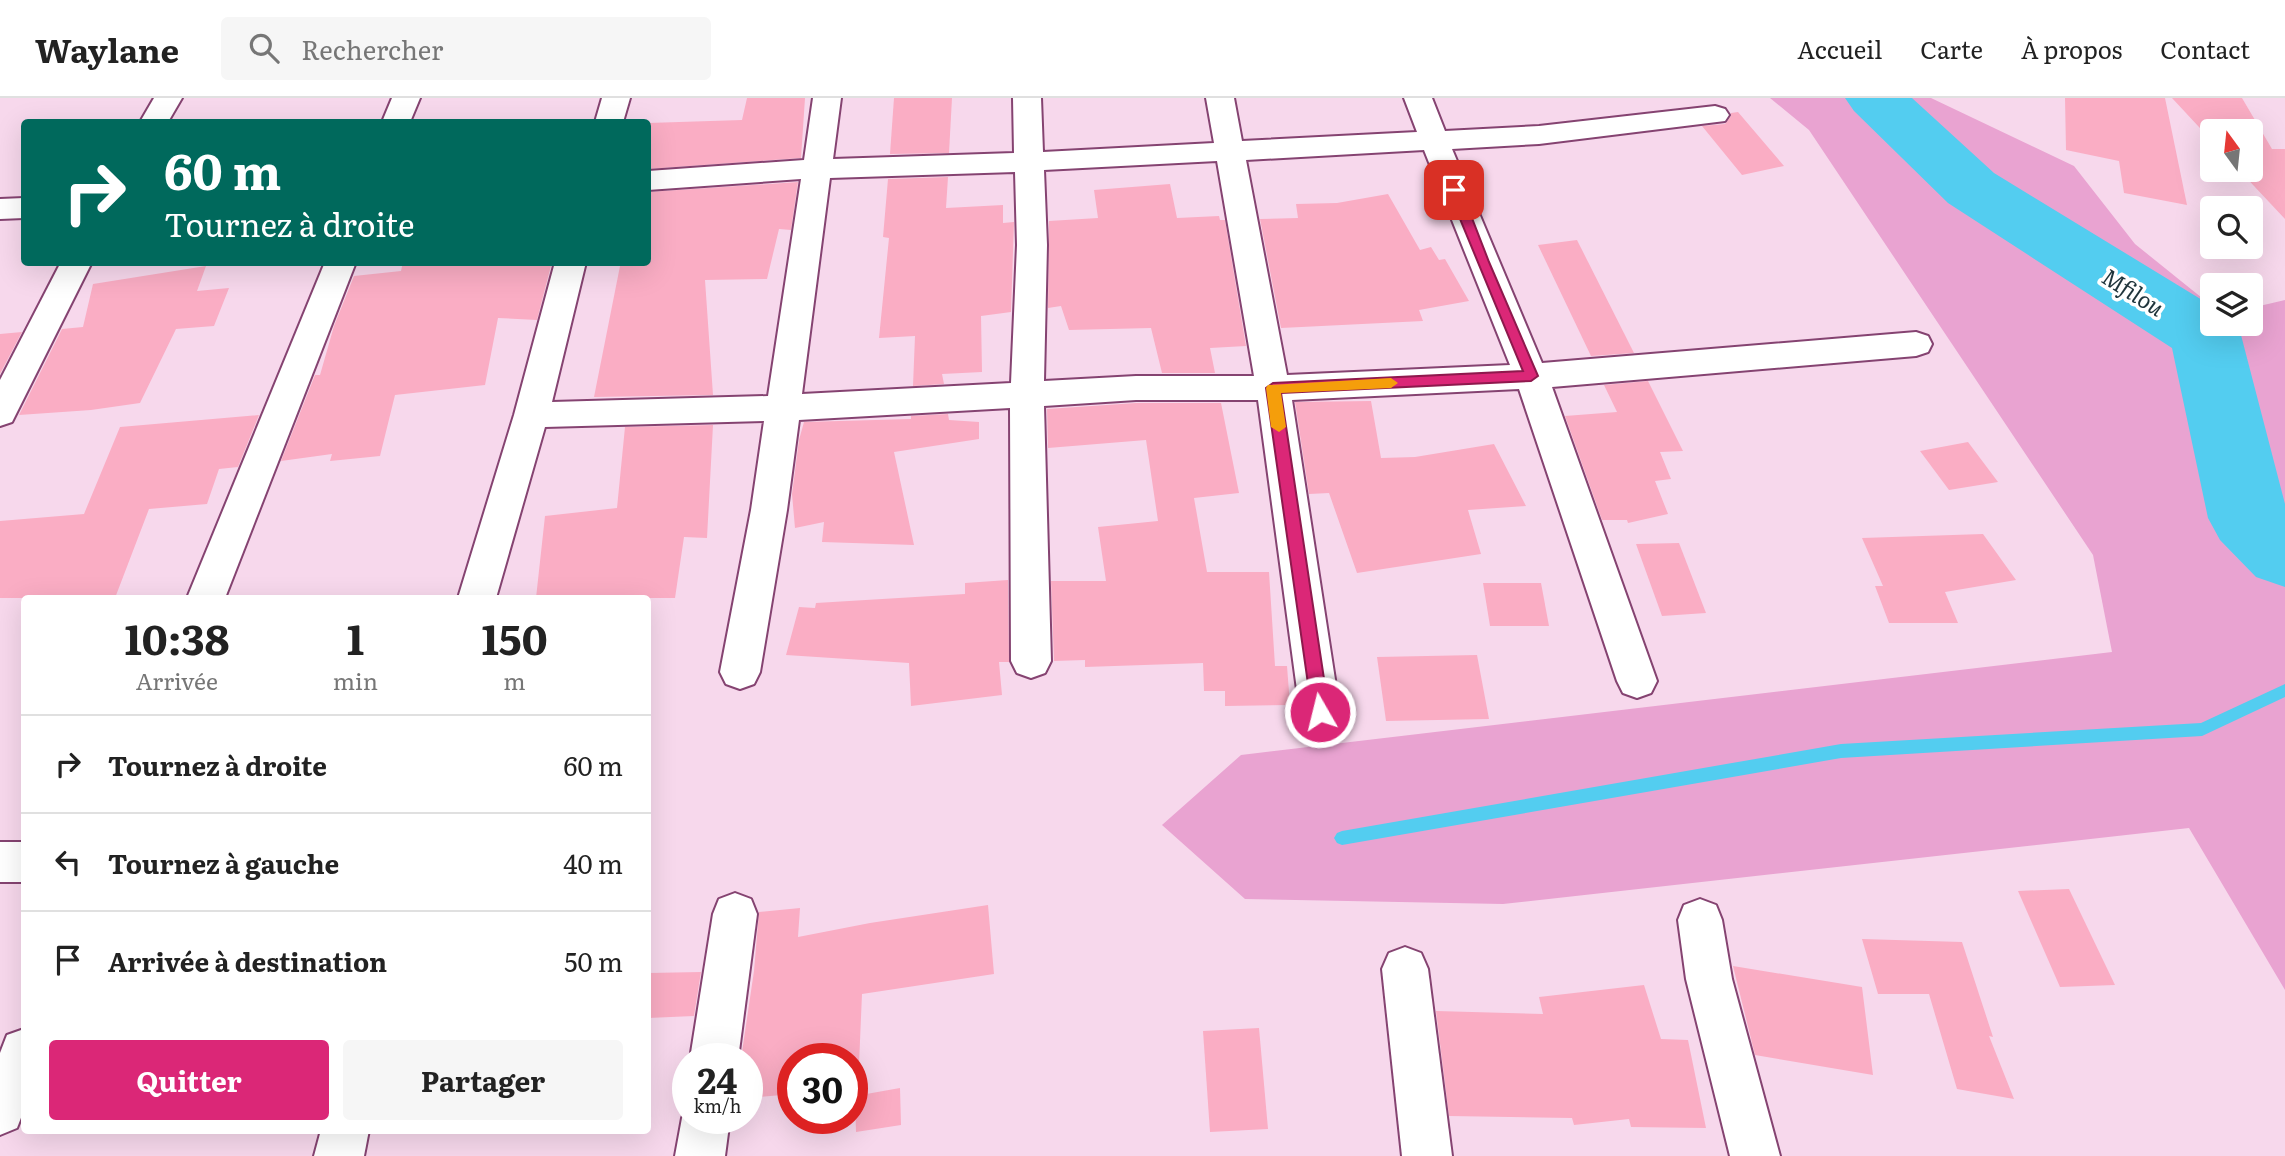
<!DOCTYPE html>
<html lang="fr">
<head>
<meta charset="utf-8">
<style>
  body { margin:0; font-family:Literata,serif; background:#f6f6f6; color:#222; height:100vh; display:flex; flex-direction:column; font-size:26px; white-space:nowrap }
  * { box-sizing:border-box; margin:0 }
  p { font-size:23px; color:#767676 }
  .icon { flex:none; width:38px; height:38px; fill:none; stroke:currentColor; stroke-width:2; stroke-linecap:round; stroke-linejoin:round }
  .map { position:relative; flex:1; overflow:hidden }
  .side { position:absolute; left:21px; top:497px; width:630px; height:539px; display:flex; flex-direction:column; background:#fff; border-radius:7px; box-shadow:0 7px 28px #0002 }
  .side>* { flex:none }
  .top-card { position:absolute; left:21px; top:21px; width:630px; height:147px; border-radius:7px; box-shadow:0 7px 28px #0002; background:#00695c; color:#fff; overflow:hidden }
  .needle { width:46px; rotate:345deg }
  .controls { position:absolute; left:2200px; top:21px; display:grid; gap:14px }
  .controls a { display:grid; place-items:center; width:63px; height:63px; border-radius:7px; background:#fff; box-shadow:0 7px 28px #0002; font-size:35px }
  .speed { position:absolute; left:672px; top:945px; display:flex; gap:14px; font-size:35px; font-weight:700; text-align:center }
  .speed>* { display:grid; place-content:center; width:91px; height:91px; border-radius:50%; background:#fff; box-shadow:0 7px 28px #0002; line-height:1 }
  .speed small { font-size:18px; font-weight:400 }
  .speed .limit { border:10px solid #d22; background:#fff; color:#111 }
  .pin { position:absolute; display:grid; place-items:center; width:60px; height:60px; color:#fff; margin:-30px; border-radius:14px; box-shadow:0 4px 10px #0006 }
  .me { position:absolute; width:77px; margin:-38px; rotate:352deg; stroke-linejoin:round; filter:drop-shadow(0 0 5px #0008) }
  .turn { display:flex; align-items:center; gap:24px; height:147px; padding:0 28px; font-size:32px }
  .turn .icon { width:91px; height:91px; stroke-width:2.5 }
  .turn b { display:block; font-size:49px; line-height:60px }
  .eta { display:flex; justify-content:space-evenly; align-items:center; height:119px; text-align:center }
  .eta b { font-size:42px; font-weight:700; line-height:49px }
  .button { display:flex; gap:14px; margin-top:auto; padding:14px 28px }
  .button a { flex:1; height:80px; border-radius:7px; background:#db2777; color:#fff; font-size:28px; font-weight:700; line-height:80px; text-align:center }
  .button a+a { background:#f6f6f6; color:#222 }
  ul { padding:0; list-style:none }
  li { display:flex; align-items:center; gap:21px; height:98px; padding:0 28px; border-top:2px solid #e0e0e0 }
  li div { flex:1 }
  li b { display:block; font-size:26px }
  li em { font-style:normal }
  header { display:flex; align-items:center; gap:42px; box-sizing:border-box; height:98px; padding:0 35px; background:#fff; border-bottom:2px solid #e0e0e0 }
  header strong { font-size:33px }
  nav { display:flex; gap:38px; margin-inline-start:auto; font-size:24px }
  .search { width:490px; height:63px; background:#f6f6f6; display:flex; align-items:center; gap:18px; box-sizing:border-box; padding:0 24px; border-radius:7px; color:#767676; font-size:26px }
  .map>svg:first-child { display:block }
</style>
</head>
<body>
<header>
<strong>Waylane</strong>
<div class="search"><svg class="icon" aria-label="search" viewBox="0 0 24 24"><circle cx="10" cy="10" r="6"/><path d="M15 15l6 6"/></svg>Rechercher</div>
<nav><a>Accueil</a><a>Carte</a><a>À propos</a><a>Contact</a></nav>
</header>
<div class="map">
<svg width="2285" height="1058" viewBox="0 0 2285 1058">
  <rect width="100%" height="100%" fill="#f7d8ec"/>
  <path fill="#e9a3d1" d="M1770,0H1931L2074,68L2135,146L2212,208V226H2250L2251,210L2285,202V892L2189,730L1503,806L1245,801L1162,727L1241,657L2112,554L2093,457L1809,32Z"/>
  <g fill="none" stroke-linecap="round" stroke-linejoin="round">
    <path fill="#53cdf0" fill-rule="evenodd" d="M2285,586V599L2202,638L1841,660L1342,747L1337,745L1334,740L1337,735L1342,733L1841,646L2201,625Z"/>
    <path fill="#53cdf0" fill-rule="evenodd" d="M1845,0H1912L1994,75L2212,208V226H2234L2241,237L2285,406V489L2256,479L2220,442L2208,420L2172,250L1948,105L1854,13Z"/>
  </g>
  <g fill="#faadc4">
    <path d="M747,0H805L801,60L648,71V25L742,22Z"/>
    <path d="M894,0H952L949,55L890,56Z"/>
    <path d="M2065,0H2165L2187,107L2124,95L2119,63L2066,52Z"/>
    <path d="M2172,0H2242L2272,51H2285V121L2239,72H2250V33H2212V43Z"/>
    <path d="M1738,14L1784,68L1742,77L1702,28L1725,26L1731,18V15Z"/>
    <path d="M948,79L946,110L1003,107V125L1014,124L1011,214L981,218L982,274L942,276L944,286L913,288L915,238L879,240L889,140L883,139L888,81Z"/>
    <path d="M798,84L791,132L779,131L767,181L705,182L713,297L594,299L620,168L648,164V94Z"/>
    <path d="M1170,86L1177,120L1219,118L1220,122H1225L1246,248L1210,250L1215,275H1162L1151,230L1069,232L1061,208L1048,210L1049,123L1098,120L1094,92Z"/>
    <path d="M1388,96L1420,152L1431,149L1439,162L1445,161L1469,203L1419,212L1423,223L1281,230L1260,121L1298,120L1296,106L1337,105Z"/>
    <path d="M1577,142L1634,255L1591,258L1538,147Z"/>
    <path d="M403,164H552L537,222L498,220L485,287L395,297L380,358L330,363L332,356L281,363L315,277H320L334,228L354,178L401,173Z"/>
    <path d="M206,168L197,193L229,190L214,228L176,231L140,305L91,312L19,317L62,231L83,229L93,186Z"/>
    <path d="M22,234L0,276V236Z"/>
    <path d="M1648,283L1683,353L1660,354L1671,381L1655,383L1668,416L1628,425L1627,422H1602L1565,318L1617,314L1604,287Z"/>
    <path d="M1371,303L1381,360L1415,359L1494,346L1526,408L1468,412L1481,456L1357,475L1329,395L1309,396L1295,304Z"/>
    <path d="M1136,305H1221L1239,395L1194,400L1207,474H1269L1275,568H1287L1290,607L1225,608V593H1204L1203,565L1085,569V562L1054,563L1051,483H1106L1098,429L1158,423L1146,342L1048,350L1047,311Z"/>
    <path d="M948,316L949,322L979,324V341L894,354L914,447L822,444L824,424L795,430L792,396L799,342L804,324L911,321V318Z"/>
    <path d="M259,317L238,369L219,371L207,406L149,411L115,500H0V423L84,416L120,329Z"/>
    <path d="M713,327L707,440L684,439L675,500H536L545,418L617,410L625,329Z"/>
    <path d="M1968,344L1998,384L1949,392L1920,353Z"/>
    <path d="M1983,436L2016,482L1945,494L1958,525H1889L1875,488H1883L1862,440Z"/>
    <path d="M1679,445L1706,515L1662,518L1636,446Z"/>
    <path d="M1008,482L1009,564H999L1002,597L911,608L909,565L786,557L799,509L815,510L816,505L965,496V485Z"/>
    <path d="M1483,485H1541L1549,528H1490Z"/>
    <path d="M1477,557L1489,621L1386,623L1377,559Z"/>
    <path d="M2069,791L2115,887L2060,889L2018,793Z"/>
    <path d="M988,807L994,876L862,896L858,990L852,991V961H793V996L747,1000V961H741L754,873L759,814L800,810L798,839L870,825Z"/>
    <path d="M1862,841L1962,844L1993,939L1989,938L2014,1001L1957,991L1929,896H1878Z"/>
    <path d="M1733,868L1862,889L1873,977L1755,957Z"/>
    <path d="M701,874L694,918L648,920V875Z"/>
    <path d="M1644,887L1661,941L1688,942L1706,1030L1631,1029L1629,1021L1574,1027L1572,1020L1449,1018L1436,913L1543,916L1539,899Z"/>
    <path d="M1259,930L1268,1031L1210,1034L1203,933Z"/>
    <path d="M900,990L901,1027L856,1034L855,998Z"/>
  </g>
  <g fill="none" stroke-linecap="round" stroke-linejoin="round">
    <g stroke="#854371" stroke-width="4">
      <g id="minor">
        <path d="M154,0H182L168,24H140Z"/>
        <path d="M392,0H420L410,24H382Z"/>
        <path d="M602,0H630L623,24H595Z"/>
        <path d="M813,0H841L833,61L1014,55L1013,0H1041L1043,54L1214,45L1206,0H1234L1242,43L1417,34L1404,0H1432L1445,33L1539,28L1715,8L1725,11L1729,17L1725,23L1539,46L1452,51L1542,265L1916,234L1928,238L1932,246L1928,254L1916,258L1552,289L1657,583L1651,595L1637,600L1623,595L1617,583L1519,291L1292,302L1340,614L1334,626L1320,632L1306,626L1300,614L1258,302H1136L1044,308L1051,563L1045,575L1031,580L1017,575L1011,563L1010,310L799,322L787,412L760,574L754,586L740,591L726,586L720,574L751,412L764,323L545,329L496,500H458L514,317L555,164H586L552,304L768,298L801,81L648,92V73L804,62ZM1424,52L1510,267L1287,277L1246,62ZM1217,63L1254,278H1136L1044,283L1047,147L1044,72ZM1015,74L1017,147L1011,285L802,296L830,80Z"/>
        <path d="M24,100V120L0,121V101Z"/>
        <path d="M61,164H92L12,324L0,328V282Z"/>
        <path d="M325,164H356L225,500H187Z"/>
        <rect x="0" y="744" width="24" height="40"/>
        <path d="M735,795L751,801L757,816L738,961H690L713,816L719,801Z"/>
        <path d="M1700,801L1716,807L1722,822L1732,881L1780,1058H1730L1686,881L1678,822L1684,807Z"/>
        <path d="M1405,849L1421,855L1428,871L1452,1058H1402L1382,871L1389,855Z"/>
        <path d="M24,931V1012L17,1030L0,1037V955L7,937Z"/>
        <path d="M688,1006V1020H730L725,1058H675L682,1020Z"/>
        <path d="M321,1032H369L364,1058H314Z"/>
      </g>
    </g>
    <use href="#minor" fill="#fff" fill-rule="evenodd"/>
  </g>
  <path fill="#db2777" stroke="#8e194d" stroke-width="2" d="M1454,88L1461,92L1489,164L1538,278L1531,283L1281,295L1329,614L1326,619L1320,622L1314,619L1312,614L1266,290L1273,285L1523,273L1448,92Z"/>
  <path fill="#f59e0b" d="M1391,280L1398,285L1391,290L1281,295L1286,329L1279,334L1271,329L1266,290L1268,287Z"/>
  <g text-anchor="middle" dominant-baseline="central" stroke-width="7" stroke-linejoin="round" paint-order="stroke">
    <g font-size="23" font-style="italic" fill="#1f343b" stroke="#fff">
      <text transform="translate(2134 193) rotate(32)">Mfilou</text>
    </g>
  </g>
</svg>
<div class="controls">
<a><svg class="needle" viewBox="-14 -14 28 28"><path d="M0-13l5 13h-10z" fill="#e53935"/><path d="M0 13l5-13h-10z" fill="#767676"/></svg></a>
<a><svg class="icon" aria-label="search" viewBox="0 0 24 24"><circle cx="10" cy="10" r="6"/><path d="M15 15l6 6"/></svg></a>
<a><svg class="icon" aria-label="layers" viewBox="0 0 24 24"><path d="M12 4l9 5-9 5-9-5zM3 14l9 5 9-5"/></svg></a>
</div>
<div class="speed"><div>24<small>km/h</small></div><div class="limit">30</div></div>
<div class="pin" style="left:1454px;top:92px;background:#d93025"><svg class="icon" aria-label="arrive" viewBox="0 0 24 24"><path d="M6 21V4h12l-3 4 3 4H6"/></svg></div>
<svg class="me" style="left:1320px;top:614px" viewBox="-20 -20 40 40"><circle r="17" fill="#db2777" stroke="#fff" stroke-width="3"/><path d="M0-11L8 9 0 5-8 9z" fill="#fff"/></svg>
<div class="top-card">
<div class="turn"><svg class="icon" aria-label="right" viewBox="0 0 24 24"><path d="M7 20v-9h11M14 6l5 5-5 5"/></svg><div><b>60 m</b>Tournez à droite</div></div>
</div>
<section class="side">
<div class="eta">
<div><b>10:38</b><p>Arrivée</p></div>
<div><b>1</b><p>min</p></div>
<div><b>150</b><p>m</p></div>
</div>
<ul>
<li><svg class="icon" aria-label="right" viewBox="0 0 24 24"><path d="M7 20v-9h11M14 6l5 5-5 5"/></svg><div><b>Tournez à droite</b></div><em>60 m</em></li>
<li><svg class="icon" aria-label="left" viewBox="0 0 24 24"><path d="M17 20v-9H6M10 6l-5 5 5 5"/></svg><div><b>Tournez à gauche</b></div><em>40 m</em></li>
<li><svg class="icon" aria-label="arrive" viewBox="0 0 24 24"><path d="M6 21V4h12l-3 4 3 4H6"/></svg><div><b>Arrivée à destination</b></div><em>50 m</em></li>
</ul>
<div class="button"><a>Quitter</a><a>Partager</a></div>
</section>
</div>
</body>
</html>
